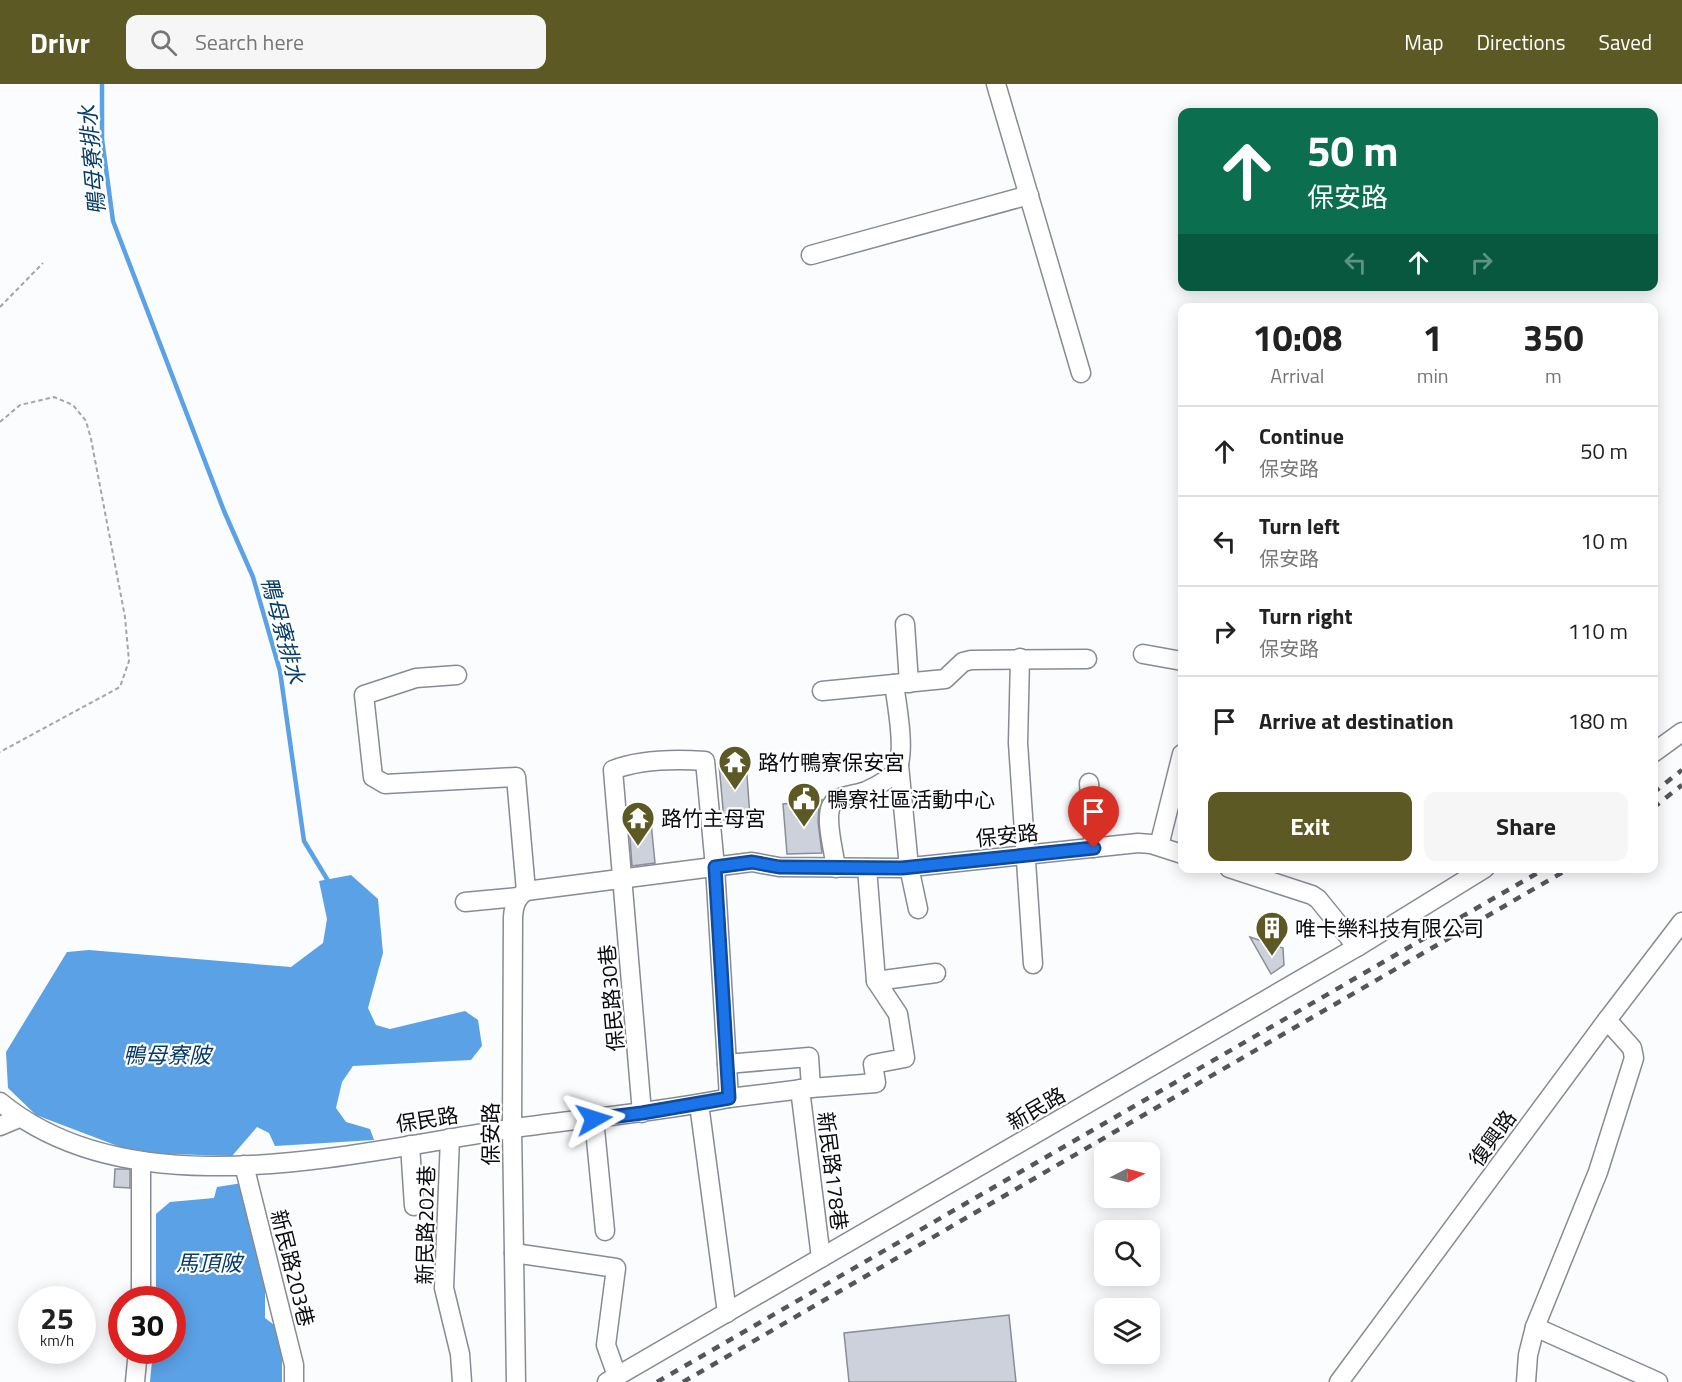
<!DOCTYPE html>
<html lang="en">
<head>
<meta charset="utf-8">
<style>
  body { margin:0; font-family:"Titillium Web","Noto Sans TC",sans-serif; background:#f6f6f6; color:#222; height:100vh; display:flex; flex-direction:column; font-size:22px; white-space:nowrap }
  * { box-sizing:border-box; margin:0 }
  p { font-size:20px; color:#767676 }
  .icon { flex:none; width:33px; height:33px; fill:none; stroke:currentColor; stroke-width:2; stroke-linecap:round; stroke-linejoin:round }
  .map { position:relative; flex:1; overflow:hidden }
  .panel { position:absolute; left:1178px; top:219px; width:480px; height:570px; display:flex; flex-direction:column; background:#fff; border-radius:12px; box-shadow:0 3px 15px #0003 }
  .panel>* { flex:none }
  .banner { position:absolute; left:1178px; top:24px; width:480px; height:183px; border-radius:12px; box-shadow:0 3px 15px #0003; background:#0b6e4f; color:#fff; overflow:hidden }
  .needle { width:39px; rotate:84deg }
  .buttons { position:absolute; left:1094px; top:1058px; display:grid; gap:12px }
  .buttons a { display:grid; place-items:center; width:66px; height:66px; border-radius:12px; background:#fff; box-shadow:0 3px 15px #0003; font-size:30px }
  .speed { position:absolute; left:18px; top:1202px; display:flex; gap:12px; font-size:30px; font-weight:700; text-align:center }
  .speed>* { display:grid; place-content:center; width:78px; height:78px; border-radius:50%; background:#fff; box-shadow:0 3px 15px #0003; line-height:1 }
  .speed small { font-size:15px; font-weight:400 }
  .speed .limit { border:9px solid #d22; background:#fff; color:#111 }
  .pin { position:absolute; display:grid; place-items:center; width:51px; height:51px; color:#fff; margin:-62px -26px; border-radius:50% 50% 50% 0; rotate:-45deg; box-shadow:0 0 6px #0007 }
  .pin .icon { rotate:45deg }
  .me { position:absolute; width:66px; margin:-33px; rotate:84deg; stroke-linejoin:round; filter:drop-shadow(0 0 4px #0008) }
  .turn { display:flex; align-items:center; gap:21px; height:126px; padding:0 30px; font-size:27px }
  .turn .icon { width:78px; height:78px; stroke-width:2.5 }
  .turn b { display:block; font-size:42px; line-height:51px }
  .lanes { display:flex; align-items:center; height:57px; padding:0 30px; background:#0003; justify-content:center; gap:30px; direction:ltr }
  .lanes .off { opacity:.35 }
  .eta { display:flex; justify-content:space-evenly; align-items:center; height:102px; text-align:center }
  .eta b { font-size:36px; font-weight:700; line-height:42px }
  .button { display:flex; gap:12px; margin-top:auto; padding:12px 30px }
  .button a { flex:1; height:69px; border-radius:12px; background:#5c5925; color:#fff; font-size:24px; font-weight:700; line-height:69px; text-align:center }
  .button a+a { background:#f6f6f6; color:#222 }
  ul { padding:0; list-style:none }
  li { display:flex; align-items:center; gap:18px; height:90px; padding:0 30px; border-top:2px solid #e0e0e0 }
  li div { flex:1 }
  li b { display:block; font-size:22px }
  li em { font-style:normal }
  header { display:flex; align-items:center; gap:36px; box-sizing:border-box; height:84px; padding:0 30px; background:#5c5925; color:#fff }
  header strong { font-size:28px }
  nav { display:flex; gap:33px; margin-inline-start:auto; font-size:21px }
  .search { width:420px; height:54px; background:#f6f6f6; display:flex; align-items:center; gap:15px; box-sizing:border-box; padding:0 21px; border-radius:12px; color:#767676; font-size:22px }
  .map>svg:first-child { display:block }
</style>
</head>
<body>
<header>
<strong>Drivr</strong>
<div class="search"><svg class="icon" aria-label="search" viewBox="0 0 24 24"><circle cx="10" cy="10" r="6"/><path d="M15 15l6 6"/></svg>Search here</div>
<nav><a>Map</a><a>Directions</a><a>Saved</a></nav>
</header>
<div class="map">
<svg width="1682" height="1298" viewBox="0 0 1682 1298">
  <rect width="100%" height="100%" fill="#fbfcfe"/>
  <g fill="#5ba1e6">
    <path d="M351,791L378,815L383,869L368,924L376,941L390,945L465,927L478,936L482,962L471,976L353,982L342,998L336,1024L346,1038L370,1045L374,1056L275,1062L269,1049L257,1043L232,1072L136,1069L36,1031L8,1004L6,968L67,868L89,866L291,883L323,859L327,835L319,797Z"/>
    <path d="M242,1099L265,1190V1234L282,1247V1298H150L153,1266H172V1215H156V1130L170,1118L214,1114L217,1103Z"/>
  </g>
  <g fill="none" stroke-linecap="round" stroke-linejoin="round">
    <path stroke="#5ba1e6" stroke-width="4.5" d="M102,0V55L113,137L224,427L253,493L280,587L304,757L330,800"/>
  </g>
  <g fill="#cdd1db" stroke="#898d96" stroke-width="1.5">
    <path d="M746,678L750,733L724,736L719,680Z"/>
    <path d="M822,716L819,723L818,738L822,769L787,770L783,720Z"/>
    <path d="M651,738L655,779L632,782L629,740Z"/>
    <path d="M1250,853L1283,864L1284,881L1271,890Z"/>
    <path d="M115,1085H130V1104L114,1103Z"/>
    <path d="M1009,1231L1016,1298H849L844,1249Z"/>
  </g>
  <g fill="none" stroke-linecap="round" stroke-linejoin="round">
    <g stroke="#878b94" stroke-width="21">
      <g id="minor">
        <path d="M996,0L1081,289"/>
        <path d="M811,171L1029,111"/>
        <path d="M905,540L909,599"/>
        <path d="M1143,570L1182,577"/>
        <path d="M1020,574L1018,659L1033,880"/>
        <path d="M457,591L416,594L364,611L373,693L385,700L516,693L526,807"/>
        <path d="M822,607L945,595L963,578L971,576L1087,575"/>
        <path d="M1653,669L1682,648"/>
        <path d="M899,681L909,783L918,825"/>
        <path d="M1089,699L1094,764"/>
        <path d="M1159,762L1182,670"/>
        <path d="M836,784C834,768 826,740 830,725C834,710 854,712 866,707C875,703 895,693 898,683C905,664 897,621 894,600"/>
        <path d="M1229,784L1312,811L1318,815L1357,863"/>
        <path d="M465,818L518,813"/>
        <path d="M876,897L936,889"/>
        <path d="M727,980L809,973L811,1004"/>
        <path d="M800,1005L821,1174"/>
        <path d="M729,1014L811,1004L876,999L873,980L905,974L898,930L876,897L867,784"/>
        <path d="M0,1018C133,1128 355,1068 509,1045C583,1034 656,1029 729,1014L715,783L705,677C675,675 641,675 613,686L642,1029"/>
        <path d="M699,1020L727,1229"/>
        <path d="M594,1035L605,1147"/>
        <path d="M0,1042L19,1034"/>
        <path d="M450,1054L444,1204L460,1270L462,1298"/>
        <path d="M410,1061L414,1122"/>
        <path d="M244,1081L294,1281V1298"/>
        <path d="M514,1169L616,1184L606,1261L617,1292"/>
        <path d="M141,1215V1077"/>
        <path d="M1535,1243L1658,1298"/>
        <path d="M135,1298L138,1266"/>
        <path d="M516,1298L512,1044L513,833C514,821 516,814 526,807L752,778L779,783L902,784L1138,759L1151,760L1182,770"/>
        <path d="M607,1298L1357,863L1485,784"/>
        <path d="M1339,1298L1607,936L1682,838"/>
        <path d="M1526,1298L1528,1271L1535,1243L1598,1088L1634,974L1632,964L1607,936"/>
      </g>
    </g>
    <g stroke="#a4a5a8" stroke-width="2" stroke-dasharray="4.5 3" stroke-linecap="butt">
      <path d="M0,223L43,179"/>
      <path d="M0,338L20,321L54,313L73,321L86,337L91,355L125,533L129,577L120,603L0,668"/>
    </g>
    <use href="#minor" stroke="#fff" stroke-width="18"/>
    <g stroke="#55565a" stroke-width="4.5" stroke-dasharray="8 8" stroke-linecap="butt">
      <path d="M1653,709L1682,686"/>
      <path d="M1653,724L1682,701"/>
      <path d="M657,1298L1546,784"/>
      <path d="M683,1298L1570,784"/>
    </g>
  </g>
  <g fill="none" stroke-linecap="round" stroke-linejoin="round">
    <g stroke="#114b97" stroke-width="15">
      <path id="route" d="M594,1035L642,1029L729,1014L715,783L752,778L779,783L902,784L1094,764"/>
    </g>
    <use href="#route" stroke="#1a73e8" stroke-width="10"/>
  </g>
  <defs>
    <g id="temple-pin" transform="scale(1.725)"><path d="M0 17L-7.5 6A9.5 9.5 0 1 1 7.5 6Z" fill="#5c5925" stroke="#fff"/><path d="M0-6L5-2H3V0L6.5 2.5H4V6H1.5V3h-3V6H-4V2.5H-6.5L-3 0V-2H-5Z" fill="#fff"/></g>
    <g id="civic-pin" transform="scale(1.725)"><path d="M0 17L-7.5 6A9.5 9.5 0 1 1 7.5 6Z" fill="#5c5925" stroke="#fff"/><path d="M-.6-6.5H3V-4.5H.6V-3L4-1V1h2V6H-6V1h2V-1L-.6-3ZM-1.2 2.5V6h2.4V2.5Z" fill="#fff"/></g>
    <g id="building-pin" transform="scale(1.725)"><path d="M0 17L-7.5 6A9.5 9.5 0 1 1 7.5 6Z" fill="#5c5925" stroke="#fff"/><path d="M-4-6H4V6H1V3H-1V6H-4ZM-2.5-4.3h1.7v1.8h-1.7ZM.8-4.3h1.7v1.8H.8ZM-2.5-1h1.7V.8h-1.7ZM.8-1h1.7V.8H.8Z" fill="#fff"/></g>
  </defs>
  <g fill-rule="evenodd">
    <use href="#temple-pin" x="735" y="678"/>
    <use href="#civic-pin" x="804" y="715"/>
    <use href="#temple-pin" x="638" y="734"/>
    <use href="#building-pin" x="1272" y="844"/>
  </g>
  <g text-anchor="middle" dominant-baseline="central" stroke-width="4.5" stroke-linejoin="round" paint-order="stroke">
    <g font-size="21" fill="#0a0b0f" stroke="#fff" text-anchor="start">
      <text x="758" y="678">路竹鴨寮保安宮</text>
      <text x="827" y="715">鴨寮社區活動中心</text>
      <text x="661" y="734">路竹主母宮</text>
      <text x="1295" y="844">唯卡樂科技有限公司</text>
    </g>
    <g font-size="21" fill="#0a0b0f" stroke="#fff">
      <text transform="translate(1007 751) rotate(-6)">保安路</text>
      <text transform="translate(611 914) rotate(-95)">保民路30巷</text>
      <text transform="translate(1036 1024) rotate(-30)">新民路</text>
      <text transform="translate(427 1035) rotate(-9)">保民路</text>
      <text transform="translate(490 1050) rotate(-90)">保安路</text>
      <text transform="translate(1492 1054) rotate(-54)">復興路</text>
      <text transform="translate(833 1087) rotate(83)">新民路178巷</text>
      <text transform="translate(425 1141) rotate(-89)">新民路202巷</text>
      <text transform="translate(293 1184) rotate(76)">新民路203巷</text>
    </g>
    <g font-size="22" font-style="italic" fill="#063c68" stroke="#fff">
      <text transform="translate(92 76) rotate(-95)">鴨母寮排水</text>
      <text transform="translate(283 546) rotate(75)">鴨母寮排水</text>
      <text x="167" y="971">鴨母寮陂</text>
      <text x="209" y="1179">馬頂陂</text>
    </g>
  </g>
</svg>
<div class="buttons">
<a><svg class="needle" viewBox="-14 -14 28 28"><path d="M0-13l5 13h-10z" fill="#e53935"/><path d="M0 13l5-13h-10z" fill="#767676"/></svg></a>
<a><svg class="icon" aria-label="search" viewBox="0 0 24 24"><circle cx="10" cy="10" r="6"/><path d="M15 15l6 6"/></svg></a>
<a><svg class="icon" aria-label="layers" viewBox="0 0 24 24"><path d="M12 4l9 5-9 5-9-5zM3 14l9 5 9-5"/></svg></a>
</div>
<div class="speed"><div>25<small>km/h</small></div><div class="limit">30</div></div>
<div class="pin" style="left:1094px;top:764px;background:#d93025"><svg class="icon" aria-label="arrive" viewBox="0 0 24 24"><path d="M6 21V4h12l-3 4 3 4H6"/></svg></div>
<svg class="me" style="left:594px;top:1035px" viewBox="-20 -20 40 40"><path d="M0-17L14 15 0 8-14 15z" fill="#1a73e8" stroke="#fff" stroke-width="4"/></svg>
<div class="banner">
<div class="turn"><svg class="icon" aria-label="ahead" viewBox="0 0 24 24"><path d="M12 20V5M6 11l6-6 6 6"/></svg><div><b>50 m</b>保安路</div></div>
<div class="lanes"><svg class="icon off" aria-label="left" viewBox="0 0 24 24"><path d="M17 20v-9H6M10 6l-5 5 5 5"/></svg><svg class="icon" aria-label="ahead" viewBox="0 0 24 24"><path d="M12 20V5M6 11l6-6 6 6"/></svg><svg class="icon off" aria-label="right" viewBox="0 0 24 24"><path d="M7 20v-9h11M14 6l5 5-5 5"/></svg></div>
</div>
<section class="panel">
<div class="eta">
<div><b>10:08</b><p>Arrival</p></div>
<div><b>1</b><p>min</p></div>
<div><b>350</b><p>m</p></div>
</div>
<ul>
<li><svg class="icon" aria-label="ahead" viewBox="0 0 24 24"><path d="M12 20V5M6 11l6-6 6 6"/></svg><div><b>Continue</b><p>保安路</p></div><em>50 m</em></li>
<li><svg class="icon" aria-label="left" viewBox="0 0 24 24"><path d="M17 20v-9H6M10 6l-5 5 5 5"/></svg><div><b>Turn left</b><p>保安路</p></div><em>10 m</em></li>
<li><svg class="icon" aria-label="right" viewBox="0 0 24 24"><path d="M7 20v-9h11M14 6l5 5-5 5"/></svg><div><b>Turn right</b><p>保安路</p></div><em>110 m</em></li>
<li><svg class="icon" aria-label="arrive" viewBox="0 0 24 24"><path d="M6 21V4h12l-3 4 3 4H6"/></svg><div><b>Arrive at destination</b></div><em>180 m</em></li>
</ul>
<div class="button"><a>Exit</a><a>Share</a></div>
</section>
</div>
</body>
</html>
